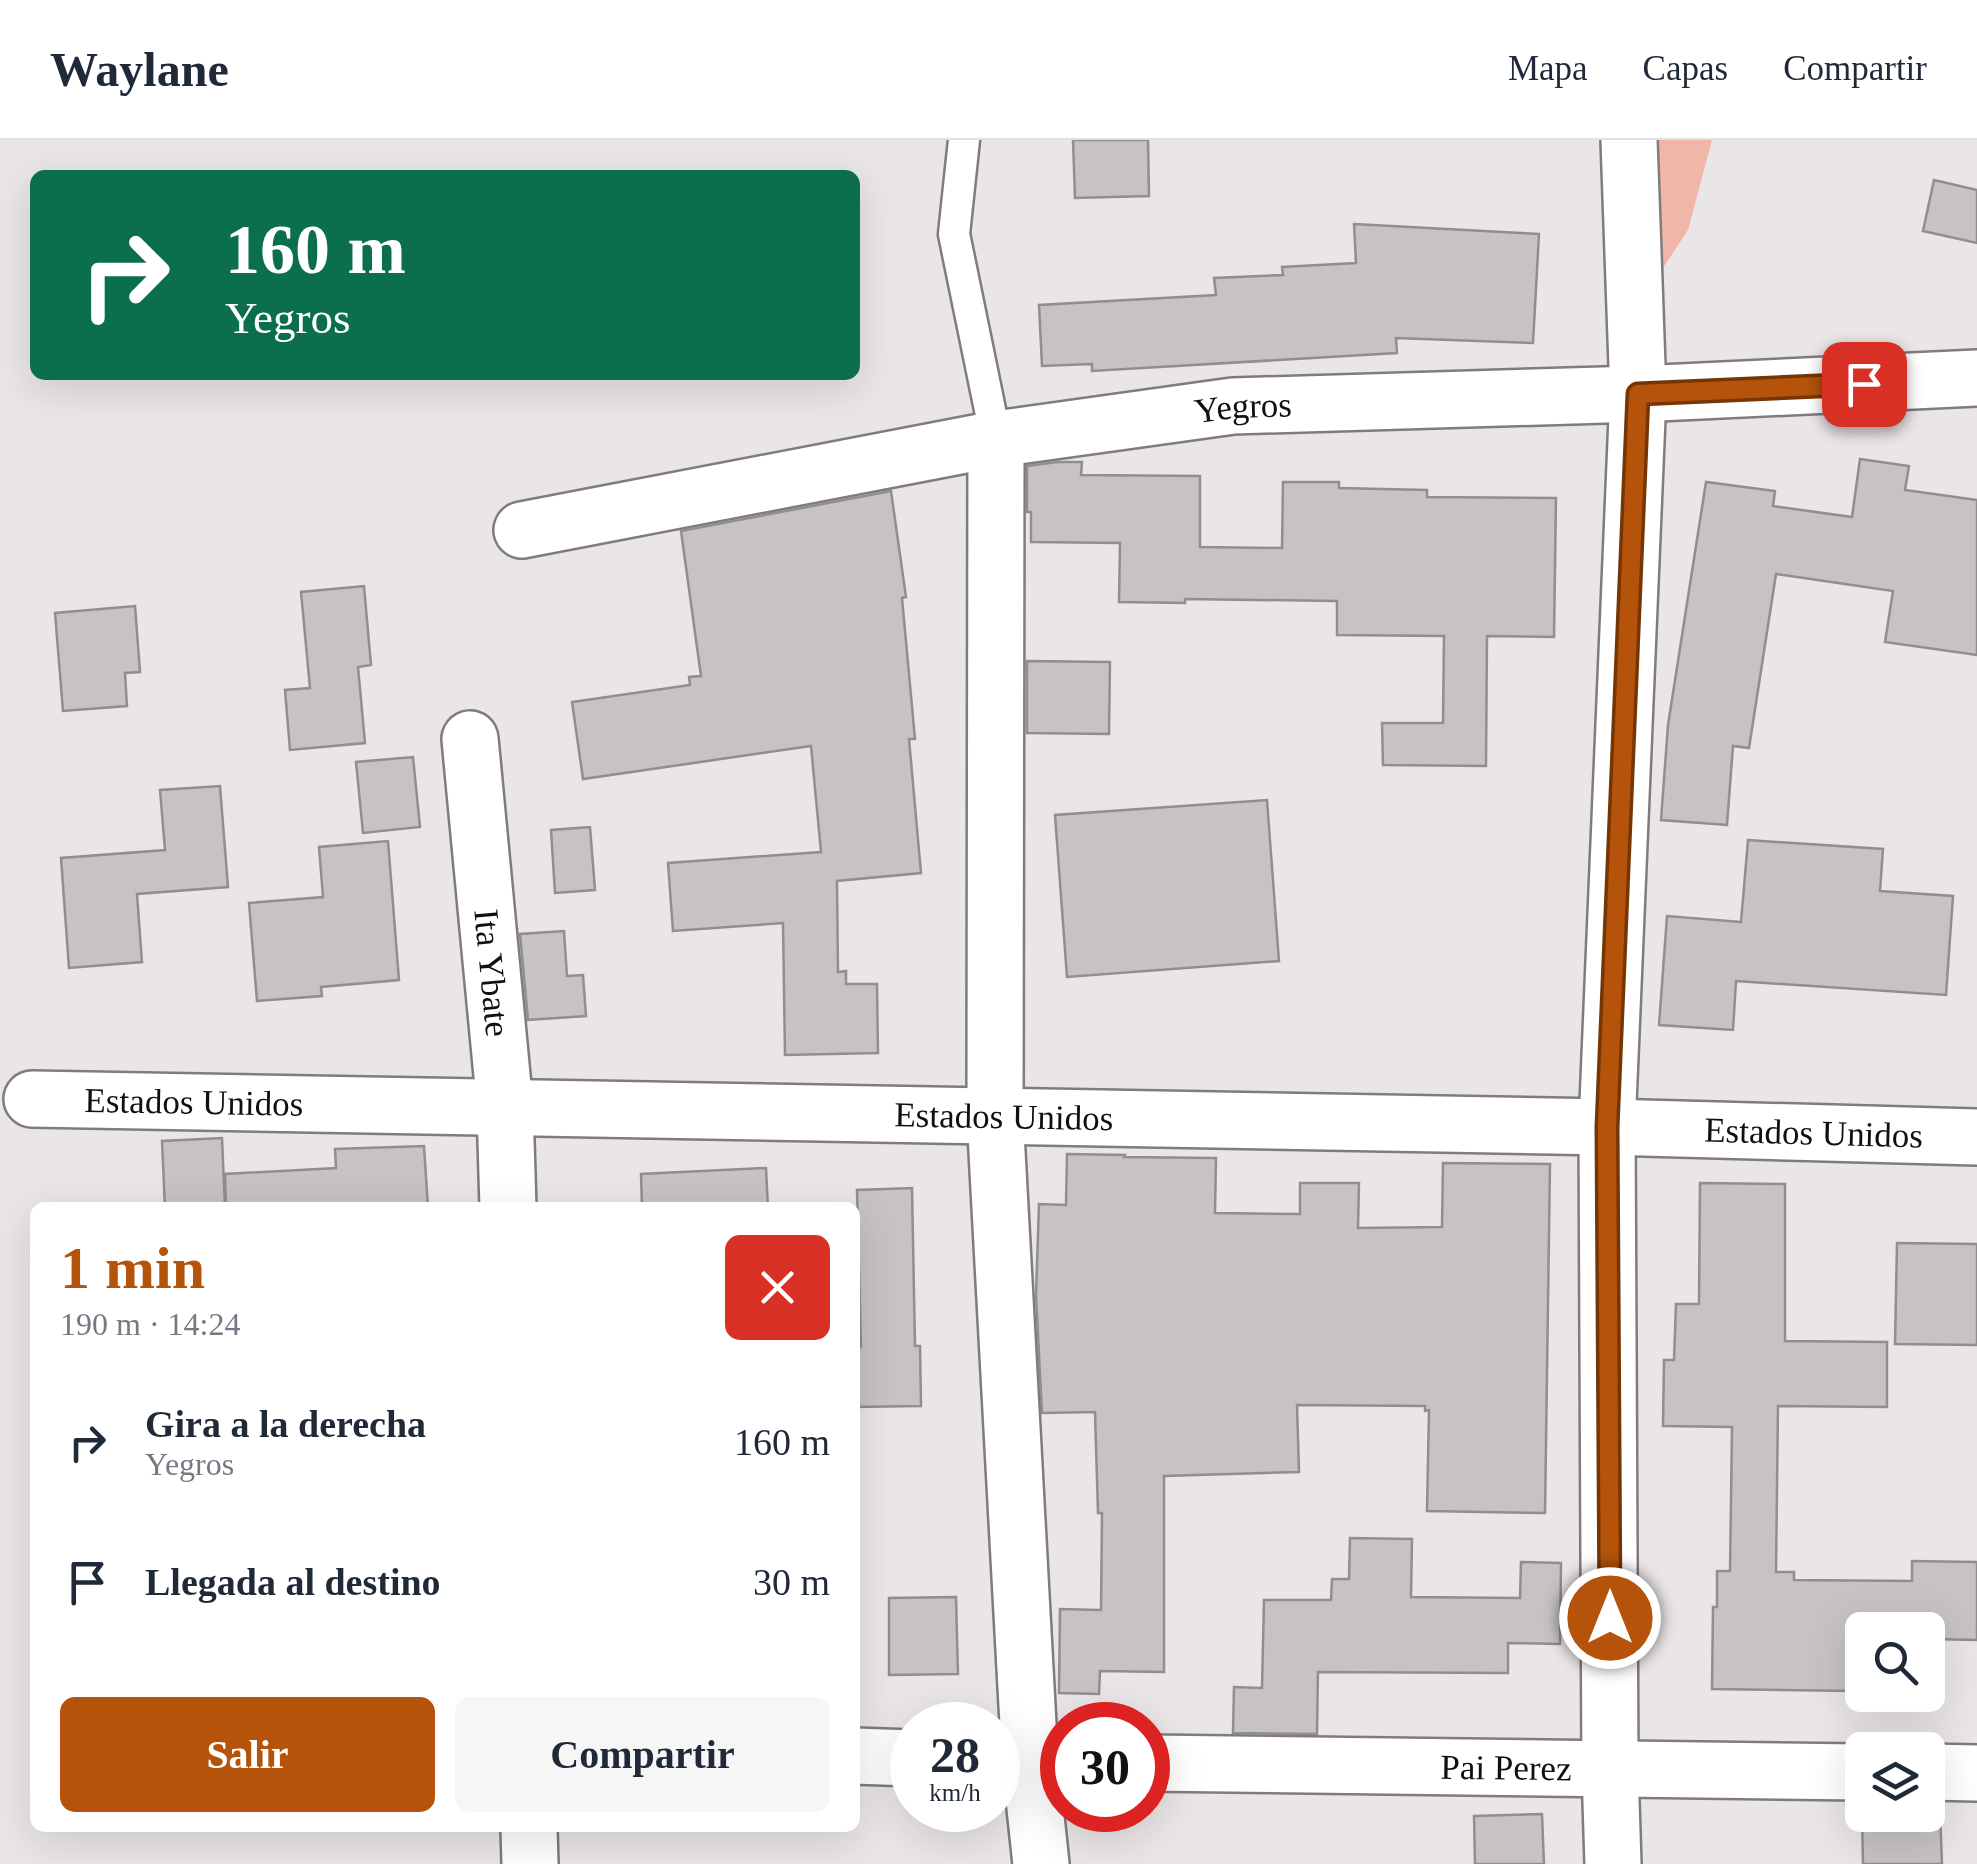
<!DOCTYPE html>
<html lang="es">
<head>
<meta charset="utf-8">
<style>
  body { margin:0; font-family:"Times New Roman",serif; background:#f6f6f7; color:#1f2937; height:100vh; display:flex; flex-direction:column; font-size:38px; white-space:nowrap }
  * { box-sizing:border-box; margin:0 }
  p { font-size:32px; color:#747a83 }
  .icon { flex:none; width:55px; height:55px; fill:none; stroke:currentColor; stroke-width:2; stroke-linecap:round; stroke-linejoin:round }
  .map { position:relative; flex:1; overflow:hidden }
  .panel { position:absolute; left:30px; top:1062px; width:830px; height:630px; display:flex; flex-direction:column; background:#fff; border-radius:15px; box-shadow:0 10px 40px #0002 }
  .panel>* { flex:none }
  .banner { position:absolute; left:30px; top:30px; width:830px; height:210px; border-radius:15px; box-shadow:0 10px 40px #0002; background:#0b6e4f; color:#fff; overflow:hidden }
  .buttons { position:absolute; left:1845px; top:1472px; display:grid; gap:20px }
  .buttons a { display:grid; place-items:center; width:100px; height:100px; border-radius:15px; background:#fff; box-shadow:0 10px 40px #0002; font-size:50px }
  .speed { position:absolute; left:890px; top:1562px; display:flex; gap:20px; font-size:50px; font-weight:700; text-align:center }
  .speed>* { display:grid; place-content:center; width:130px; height:130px; border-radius:50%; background:#fff; box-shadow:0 10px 40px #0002; line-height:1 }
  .speed small { font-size:25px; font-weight:400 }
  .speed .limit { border:15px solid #d22; background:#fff; color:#111 }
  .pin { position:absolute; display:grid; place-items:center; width:85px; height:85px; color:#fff; margin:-42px; border-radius:20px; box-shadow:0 5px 15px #0006 }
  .me { position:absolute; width:110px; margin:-55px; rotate:0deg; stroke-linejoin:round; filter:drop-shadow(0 0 8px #0008) }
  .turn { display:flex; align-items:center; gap:35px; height:210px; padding:0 30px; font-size:45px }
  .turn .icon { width:130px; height:130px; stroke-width:2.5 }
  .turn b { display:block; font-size:70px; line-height:85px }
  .round { display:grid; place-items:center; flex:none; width:105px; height:105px; border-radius:15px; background:#f6f6f7 }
  .headline { display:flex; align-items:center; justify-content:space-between; height:170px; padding:0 30px }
  h1 { font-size:60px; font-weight:700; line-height:75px; color:#b45309 }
  .primary-button { display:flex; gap:20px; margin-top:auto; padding:20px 30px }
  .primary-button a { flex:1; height:115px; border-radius:15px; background:#b45309; color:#fff; font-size:40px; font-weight:700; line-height:115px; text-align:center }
  .primary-button a+a { background:#f6f6f7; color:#1f2937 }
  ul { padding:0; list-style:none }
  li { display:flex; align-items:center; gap:30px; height:140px; padding:0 30px }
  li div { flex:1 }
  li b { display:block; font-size:38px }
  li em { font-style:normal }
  header { display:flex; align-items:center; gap:60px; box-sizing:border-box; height:140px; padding:0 50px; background:#fff; border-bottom:2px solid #e0e1e3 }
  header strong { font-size:48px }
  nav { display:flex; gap:55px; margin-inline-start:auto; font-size:35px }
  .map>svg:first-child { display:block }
</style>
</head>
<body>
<header>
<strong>Waylane</strong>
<nav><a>Mapa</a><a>Capas</a><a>Compartir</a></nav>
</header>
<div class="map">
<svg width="1977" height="1724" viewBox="0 0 1977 1724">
  <rect width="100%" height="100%" fill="#eae5e7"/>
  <path fill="#f0b6a7" d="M1642,0H1712L1688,90L1663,128L1643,96Z"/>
  <g fill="#c7c2c3" stroke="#928e8e" stroke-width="2.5">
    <path d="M1073,0H1148L1149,56L1075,58Z"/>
    <path d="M1934,40L1977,50V103L1923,91Z"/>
    <path d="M1354,84L1539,94L1533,203L1396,198L1397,213L1092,231V224L1042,226L1039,165L1216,155L1214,138L1283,135L1282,127L1356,123Z"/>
    <path d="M1860,319L1909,326L1905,350L1977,360V515L1885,502L1893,451L1776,434L1749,608L1733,606L1727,685L1661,680L1668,585L1706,342L1775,351L1773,366L1852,377Z"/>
    <path d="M1057,322H1082L1081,335L1200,336V407L1282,408L1283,342H1339V348L1427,350V357L1556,358L1554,497L1487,496L1486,626L1383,625L1382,583H1443L1444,496L1337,495V461L1185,459V463L1119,462L1120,403L1031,402V372H1027V326Z"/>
    <path d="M891,351L906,457L902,458L915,599H909L921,733L837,741L838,832L846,831V844H877L878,913L785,915L783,783L673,791L668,723L821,712L811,606L583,639L572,562L690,545L689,537L701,536L681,391Z"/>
    <path d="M364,446L371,525L358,527L365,603L290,610L285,550L310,548L301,452Z"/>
    <path d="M135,466L140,532L125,533L127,566L63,571L55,473Z"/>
    <path d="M1027,521L1110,522L1109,594L1027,593Z"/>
    <path d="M413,617L420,687L363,693L356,622Z"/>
    <path d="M220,646L228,747L137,754L142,822L69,828L61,718L165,710L160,650Z"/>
    <path d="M1267,660L1279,821L1067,837L1055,675Z"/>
    <path d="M590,687L595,750L555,753L551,690Z"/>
    <path d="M1748,700L1883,709L1880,751L1953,756L1946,855L1736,841L1733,890L1659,885L1667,776L1741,782Z"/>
    <path d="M388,701L399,840L321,847L322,856L257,861L249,763L323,757L319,707Z"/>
    <path d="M564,791L567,836L583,835L586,876L528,880L520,794Z"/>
    <path d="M222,998L225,1068H165L162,1001Z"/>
    <path d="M424,1006L428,1068H226L225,1034L336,1028L335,1009Z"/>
    <path d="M1067,1014L1125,1015L1124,1017L1216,1018L1215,1073L1300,1074V1043H1359L1358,1088L1442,1087L1443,1023L1550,1024L1545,1373L1427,1371L1429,1270L1425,1271V1266L1297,1265L1299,1332L1164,1336V1532L1100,1531L1099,1554L1059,1553L1060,1469L1101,1470L1102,1373H1098L1095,1272L1042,1273L1036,1156L1039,1064L1066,1065Z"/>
    <path d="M766,1028L768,1068H642L641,1034Z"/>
    <path d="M1700,1043L1785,1044V1201L1887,1202V1267L1778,1266L1776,1432H1794V1440L1912,1441V1421L1977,1422V1500L1928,1499V1490H1862V1498H1857L1856,1551L1712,1549L1713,1467H1717V1431H1730L1732,1287L1663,1286L1664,1220H1674L1676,1164H1699Z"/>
    <path d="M912,1048L915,1206H920L921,1266L855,1267V1207H861L857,1050Z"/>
    <path d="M1897,1103L1977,1104V1205L1895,1204Z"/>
    <path d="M1350,1398L1412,1399L1411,1457L1520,1458L1521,1422L1561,1423L1560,1504L1508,1503V1533L1318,1532L1317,1594L1233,1593L1234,1547L1262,1548L1264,1460H1331L1332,1439H1349Z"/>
    <path d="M956,1457L958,1534L889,1535V1458Z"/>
    <path d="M1928,1672H1940L1942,1724H1863L1862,1674L1928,1675Z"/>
    <path d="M1542,1674L1544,1724H1475L1474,1676Z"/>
  </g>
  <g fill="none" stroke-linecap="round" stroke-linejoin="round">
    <g stroke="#807c7e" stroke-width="35">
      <path id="lane" d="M964,0L954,94L996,299"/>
    </g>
    <g stroke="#807c7e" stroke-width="60">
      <g id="street">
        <path d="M996,299L995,975L1030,1621L1041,1724"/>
        <path id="s1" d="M522,390L996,299L1233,266L1638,254L1977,238"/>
        <path id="s2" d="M470,599L505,967L508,1068"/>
        <path id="s3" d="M32,959L1607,987L1977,997"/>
        <path d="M855,1616L912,1618"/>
        <path id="s4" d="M1148,1623L1862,1632"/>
        <path d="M1928,1632L1977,1633"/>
        <path d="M529,1688L530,1724"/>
        <path d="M1613,1724L1610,1630L1607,987L1638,254L1629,0"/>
      </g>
    </g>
    <use href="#lane" stroke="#fff" stroke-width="30"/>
    <use href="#street" stroke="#fff" stroke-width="55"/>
  </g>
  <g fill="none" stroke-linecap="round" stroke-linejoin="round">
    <g stroke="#753606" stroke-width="25">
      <path id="route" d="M1610,1478L1607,987L1638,254L1864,244"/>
    </g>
    <use href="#route" stroke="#b45309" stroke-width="18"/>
  </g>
  <g text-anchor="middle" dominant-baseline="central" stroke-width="9" stroke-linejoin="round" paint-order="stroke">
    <g font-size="35" fill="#111010" stroke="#eae5e7">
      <text stroke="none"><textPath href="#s1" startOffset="732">Yegros</textPath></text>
      <text stroke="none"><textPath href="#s2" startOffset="235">Ita Ybate</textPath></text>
      <text stroke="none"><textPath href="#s3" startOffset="162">Estados Unidos</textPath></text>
      <text stroke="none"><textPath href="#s3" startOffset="972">Estados Unidos</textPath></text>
      <text stroke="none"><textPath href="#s3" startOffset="1782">Estados Unidos</textPath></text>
      <text stroke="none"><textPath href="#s4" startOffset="358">Pai Perez</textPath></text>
    </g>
  </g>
</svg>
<div class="buttons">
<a><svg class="icon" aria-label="search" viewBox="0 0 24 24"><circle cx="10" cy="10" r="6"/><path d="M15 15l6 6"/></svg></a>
<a><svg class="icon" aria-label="layers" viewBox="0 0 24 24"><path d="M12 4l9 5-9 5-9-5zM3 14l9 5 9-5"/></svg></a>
</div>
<div class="speed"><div>28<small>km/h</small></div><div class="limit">30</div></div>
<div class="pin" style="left:1864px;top:244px;background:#d93025"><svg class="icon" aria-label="arrive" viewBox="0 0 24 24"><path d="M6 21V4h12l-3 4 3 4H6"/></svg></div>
<svg class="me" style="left:1610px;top:1478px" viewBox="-20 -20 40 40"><circle r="17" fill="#b45309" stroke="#fff" stroke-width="3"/><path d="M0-11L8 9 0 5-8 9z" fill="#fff"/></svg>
<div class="banner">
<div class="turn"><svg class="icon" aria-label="right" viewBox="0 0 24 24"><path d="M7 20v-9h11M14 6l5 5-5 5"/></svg><div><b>160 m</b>Yegros</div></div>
</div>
<section class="panel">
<div class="headline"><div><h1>1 min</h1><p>190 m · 14:24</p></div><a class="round" style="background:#d93025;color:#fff"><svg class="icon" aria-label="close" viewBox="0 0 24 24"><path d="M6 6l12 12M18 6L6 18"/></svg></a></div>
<ul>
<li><svg class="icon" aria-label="right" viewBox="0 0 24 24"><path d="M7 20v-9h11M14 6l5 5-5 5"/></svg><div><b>Gira a la derecha</b><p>Yegros</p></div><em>160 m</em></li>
<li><svg class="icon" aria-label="arrive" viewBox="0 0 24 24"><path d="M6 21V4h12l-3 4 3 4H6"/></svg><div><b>Llegada al destino</b></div><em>30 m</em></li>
</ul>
<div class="primary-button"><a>Salir</a><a>Compartir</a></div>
</section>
</div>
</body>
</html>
